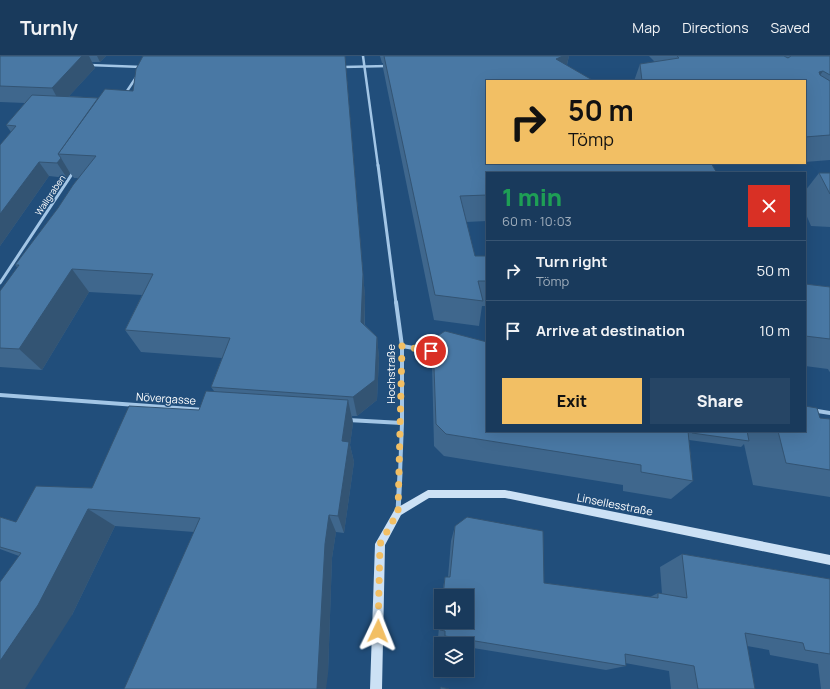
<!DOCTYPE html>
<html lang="en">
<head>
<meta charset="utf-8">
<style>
  body { margin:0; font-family:Manrope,sans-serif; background:#264565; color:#f1f3f6; height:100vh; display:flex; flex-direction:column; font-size:15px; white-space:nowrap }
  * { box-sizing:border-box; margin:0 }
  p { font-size:13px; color:#9fadbb }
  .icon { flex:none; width:22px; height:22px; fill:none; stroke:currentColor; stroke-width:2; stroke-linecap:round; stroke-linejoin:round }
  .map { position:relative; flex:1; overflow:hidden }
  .sheet { position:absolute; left:486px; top:116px; width:320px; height:260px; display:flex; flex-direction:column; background:#193a5c; border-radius:0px; box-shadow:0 4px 16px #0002,0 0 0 1px #375472 }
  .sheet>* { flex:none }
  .guide { position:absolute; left:486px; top:24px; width:320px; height:84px; border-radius:0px; box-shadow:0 4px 16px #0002,0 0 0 1px #375472; background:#f2bf64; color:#111; overflow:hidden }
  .buttons { position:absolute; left:434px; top:533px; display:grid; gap:8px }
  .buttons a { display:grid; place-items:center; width:40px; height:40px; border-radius:0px; background:#193a5c; box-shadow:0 4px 16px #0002,0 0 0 1px #375472; font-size:20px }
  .pin { position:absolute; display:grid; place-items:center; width:34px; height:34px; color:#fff; margin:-17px; border:2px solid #fff; border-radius:50%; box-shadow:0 1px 4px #0007 }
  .me { position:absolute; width:44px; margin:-22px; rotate:2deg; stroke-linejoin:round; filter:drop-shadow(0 0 3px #0008) }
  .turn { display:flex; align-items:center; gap:14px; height:84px; padding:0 16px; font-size:18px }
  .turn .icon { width:52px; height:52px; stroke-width:2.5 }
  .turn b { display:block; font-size:28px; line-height:34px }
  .round { display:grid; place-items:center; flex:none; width:42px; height:42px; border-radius:0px; background:#264565 }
  .summary { display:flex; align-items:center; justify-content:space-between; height:68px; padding:0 16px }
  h1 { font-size:24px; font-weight:800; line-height:30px; color:#1e9e55 }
  .button { display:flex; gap:8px; margin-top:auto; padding:8px 16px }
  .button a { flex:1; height:46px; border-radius:0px; background:#f2bf64; color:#111; font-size:16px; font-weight:800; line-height:46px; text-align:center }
  .button a+a { background:#264565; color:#f1f3f6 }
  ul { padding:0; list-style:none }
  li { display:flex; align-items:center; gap:12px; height:60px; padding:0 16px; border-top:1px solid #375472 }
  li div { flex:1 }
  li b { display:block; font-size:15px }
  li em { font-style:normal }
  header { display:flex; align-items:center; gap:24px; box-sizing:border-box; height:56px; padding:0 20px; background:#193a5c; border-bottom:1px solid #375472 }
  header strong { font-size:19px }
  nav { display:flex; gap:22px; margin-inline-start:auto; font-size:14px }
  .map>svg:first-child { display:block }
</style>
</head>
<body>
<header>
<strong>Turnly</strong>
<nav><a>Map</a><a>Directions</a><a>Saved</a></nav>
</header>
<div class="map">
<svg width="830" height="633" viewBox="0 0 830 633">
  <rect width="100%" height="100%" fill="#214e7b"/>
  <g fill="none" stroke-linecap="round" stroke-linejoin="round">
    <g stroke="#a3c6e6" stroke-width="2.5">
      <path d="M363,0L378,110"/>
      <path d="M89,9L142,11"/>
      <path d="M343,11L388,10"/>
      <path d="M125,38L137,20"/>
    </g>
    <g stroke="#a3c6e6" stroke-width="3">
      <path d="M378,109L396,247"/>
      <path d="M0,227L74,115"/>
    </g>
    <g stroke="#a3c6e6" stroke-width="4">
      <path d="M396,246L402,290V367L400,418"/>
      <path d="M402,290L438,296"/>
      <path d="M0,339L204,354"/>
      <path d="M805,353L830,357"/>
      <path d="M348,364L402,367"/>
    </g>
    <path stroke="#a3c6e6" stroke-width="5" d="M398,456L400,417"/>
    <path fill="#cce1f5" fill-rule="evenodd" d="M428,434H505L830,499V509L505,442H429L401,459L385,489L382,633H370L375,488L395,453Z"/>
  </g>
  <g fill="#3f678d">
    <path d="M0,0H106L100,6H92L95,12L69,40L98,42L133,35L143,0H345L365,241V269L377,281L379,302L377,344L357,360H352L353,367L350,389L354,406L344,477L336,476L332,502L328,618L194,476L115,470L72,559L19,500L0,493V461L16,466L92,432L199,354L214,335L211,331L222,302L141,296L125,274L142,239L89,236L42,314L0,311V235L18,212L15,209L58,152L78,122H74L70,117L67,122L49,120L0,190V89L11,76L6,69L25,47L0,46Z"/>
    <path d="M380,0H569L567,9L487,117V165L466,166L475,200H487V250H482L479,270L434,264L383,12V7H382Z"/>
    <path d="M649,0H830V104L805,106V25H634L640,8L655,6Z"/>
    <path d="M773,107H798L774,109Z"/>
    <path d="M819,117H830V171L811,170L805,156V135Z"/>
    <path d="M805,228L830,231V316L829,315L828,313L805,310Z"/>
    <path d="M433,283L487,375H805L820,362L830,363V441L753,429L744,388L741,391L689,384L693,425L671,443L623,435V429L444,400L434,390L432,308Z"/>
    <path d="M455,470L544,527L650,541L658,537L662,538L660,511L682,498L830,523V633H821L818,608L770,599L769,594L747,590L755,633H671L669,615L625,607L626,610L606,614L467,591V588H447L442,587L443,583L438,582L441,549V566L467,540H442L443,532L445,521H448L451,485Z"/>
  </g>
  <g fill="#335473">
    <path d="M82,0H89L95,12L61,49L52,32Z"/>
    <path d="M97,0H106L100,6Z"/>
    <path d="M345,0L365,241L364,288L361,266Z"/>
    <path d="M563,0H569L563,23L556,3Z"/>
    <path d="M823,15L806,41L819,16Z"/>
    <path d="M61,102L70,117L67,122L57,107Z"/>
    <path d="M39,106L49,120L0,190V158Z"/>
    <path d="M72,213L89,236L42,314L19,293Z"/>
    <path d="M377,281L379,302L377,344L357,360L353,341Z"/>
    <path d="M348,344L353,367L350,389L354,406L344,477L338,460L342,385Z"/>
    <path d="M88,453L115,470L72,559L25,633H0V605Z"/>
    <path d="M329,459L336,476L332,502L328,618L326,633H317L325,488Z"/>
  </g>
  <g fill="#4978a4" stroke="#335473">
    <path d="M0,0H82L52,32L0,30Z"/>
    <path d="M143,0H345L363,218L361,266L377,281L375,324L353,341L211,331L230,282L125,274L153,218L72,213L19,293L0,292V235L19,209H15L58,152L73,129L96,100L58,98L105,33L133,35L136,13Z"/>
    <path d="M384,0H563L556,3L594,25H487V107H711L717,117H487V139L460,140L475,200H487V225H478L483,245L435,239Z"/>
    <path d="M677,0H784L788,2L791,0H830V19L823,15L819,16L820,19L830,25V79L805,81V25H642L640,8L679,2Z"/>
    <path d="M32,39L98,42L58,98L61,102L57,107L39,106L0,158V89L16,70L6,69Z"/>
    <path d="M819,117H830V138Z"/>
    <path d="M805,228L830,231V283L805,280Z"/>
    <path d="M445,275L487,286V375H688L693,425L641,416V409L446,378L436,368L433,283Z"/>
    <path d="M206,335L348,344L342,385L349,386L338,460L329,459L325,488L318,614L317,633H124L200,462L88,453L38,549L0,605V526L21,497L0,491V461L16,466L36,430L92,432L129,350L199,354Z"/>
    <path d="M805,350L817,352L820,362L830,363V414L786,407L778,375H805Z"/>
    <path d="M691,375H747L749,385L692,377Z"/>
    <path d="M467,461L543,475L544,527L658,542V537L687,542L682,498L830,523V598L805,594L803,587L745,577L755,633H698L694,610L625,598L626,610L445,580V575L440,574L441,566H467V540H443L445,521H450L455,470Z"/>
    <path d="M441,631L449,633H440Z"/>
  </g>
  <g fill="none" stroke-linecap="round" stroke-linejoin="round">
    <path stroke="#f2bf64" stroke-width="7" stroke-dasharray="0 12.6" d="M378,575L380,488L398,456L402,290L431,295"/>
  </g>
  <g text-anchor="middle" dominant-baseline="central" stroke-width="3" stroke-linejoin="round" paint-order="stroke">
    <g font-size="9" fill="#fff" stroke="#214e7b">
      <text transform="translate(50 139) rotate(-56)">Wallgraben</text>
    </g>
    <g font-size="11" fill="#fff" stroke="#214e7b">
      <text transform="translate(390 318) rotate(-90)">Hochstraße</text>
      <text transform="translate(166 342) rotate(4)">Növergasse</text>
      <text transform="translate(615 448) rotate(11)">Linsellesstraße</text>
    </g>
  </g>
</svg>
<div class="buttons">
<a><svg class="icon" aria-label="sound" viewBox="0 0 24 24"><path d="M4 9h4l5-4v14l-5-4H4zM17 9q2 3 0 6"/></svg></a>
<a><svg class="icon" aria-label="layers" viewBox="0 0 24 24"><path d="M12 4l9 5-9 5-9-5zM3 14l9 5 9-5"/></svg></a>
</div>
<div class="pin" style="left:431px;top:295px;background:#d93025"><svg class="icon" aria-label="arrive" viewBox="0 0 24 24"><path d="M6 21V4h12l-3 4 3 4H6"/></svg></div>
<svg class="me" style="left:378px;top:575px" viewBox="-20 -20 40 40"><path d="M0-17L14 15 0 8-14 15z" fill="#f2bf64" stroke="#fff" stroke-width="4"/></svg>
<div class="guide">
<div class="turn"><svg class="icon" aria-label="right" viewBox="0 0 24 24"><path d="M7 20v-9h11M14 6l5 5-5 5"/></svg><div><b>50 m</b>Tömp</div></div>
</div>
<section class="sheet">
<div class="summary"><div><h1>1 min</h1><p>60 m · 10:03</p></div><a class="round" style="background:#d93025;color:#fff"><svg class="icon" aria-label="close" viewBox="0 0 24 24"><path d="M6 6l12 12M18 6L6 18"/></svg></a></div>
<ul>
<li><svg class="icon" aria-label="right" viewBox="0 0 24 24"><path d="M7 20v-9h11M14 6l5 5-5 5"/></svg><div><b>Turn right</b><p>Tömp</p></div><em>50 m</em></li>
<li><svg class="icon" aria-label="arrive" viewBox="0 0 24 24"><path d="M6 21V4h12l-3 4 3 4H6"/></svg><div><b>Arrive at destination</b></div><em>10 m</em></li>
</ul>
<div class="button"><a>Exit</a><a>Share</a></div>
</section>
</div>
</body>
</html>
